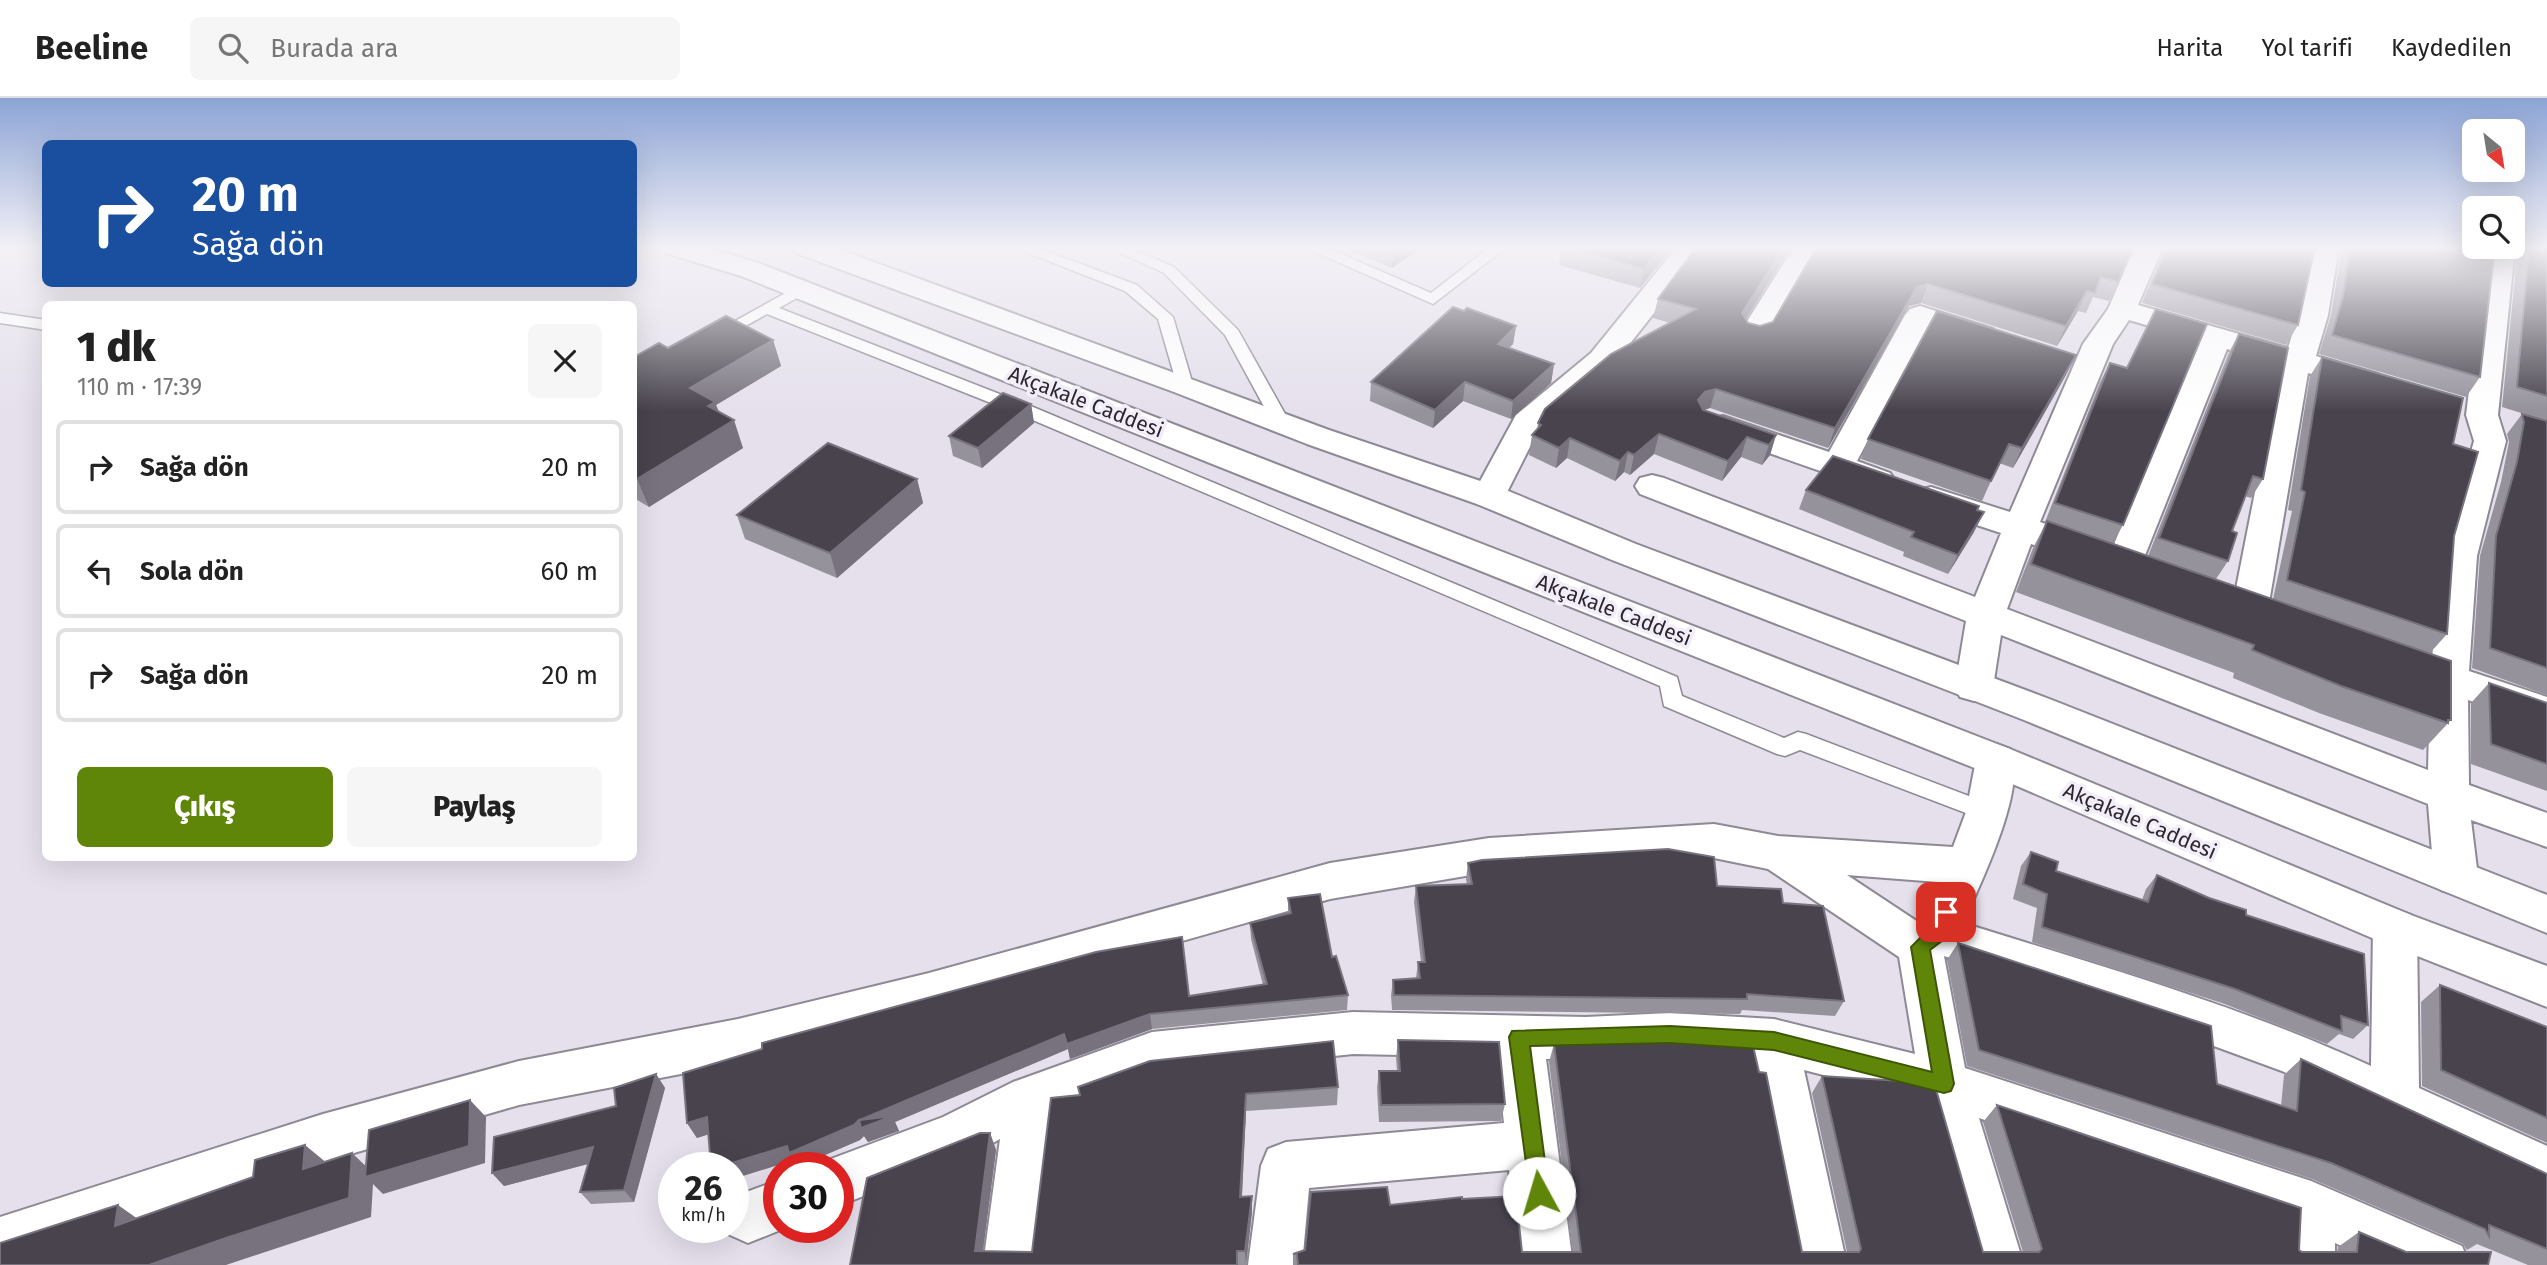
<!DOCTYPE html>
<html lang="tr">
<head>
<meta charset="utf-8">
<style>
  body { margin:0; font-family:"Fira Sans",sans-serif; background:#f6f6f6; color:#222; height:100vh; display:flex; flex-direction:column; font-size:26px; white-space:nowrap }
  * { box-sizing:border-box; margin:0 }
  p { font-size:23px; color:#767676 }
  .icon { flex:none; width:38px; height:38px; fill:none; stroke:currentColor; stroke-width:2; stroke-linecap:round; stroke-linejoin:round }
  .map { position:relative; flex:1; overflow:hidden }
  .side { position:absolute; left:42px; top:203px; width:595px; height:560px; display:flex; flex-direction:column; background:#fff; border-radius:10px; box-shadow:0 7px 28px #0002 }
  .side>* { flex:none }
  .hud { position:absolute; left:42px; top:42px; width:595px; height:147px; border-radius:10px; box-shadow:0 7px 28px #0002; background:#1a4fa0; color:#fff; overflow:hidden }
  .needle { width:46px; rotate:150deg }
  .buttons { position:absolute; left:2462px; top:21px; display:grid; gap:14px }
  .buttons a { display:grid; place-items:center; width:63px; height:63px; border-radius:10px; background:#fff; box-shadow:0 7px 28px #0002; font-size:35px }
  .speed { position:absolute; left:658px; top:1054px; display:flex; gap:14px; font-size:35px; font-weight:700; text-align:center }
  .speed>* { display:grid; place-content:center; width:91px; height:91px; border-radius:50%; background:#fff; box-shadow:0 7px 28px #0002; line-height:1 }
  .speed small { font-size:18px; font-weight:400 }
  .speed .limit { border:10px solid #d22; background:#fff; color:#111 }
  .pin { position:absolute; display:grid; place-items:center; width:60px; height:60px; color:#fff; margin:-30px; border-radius:14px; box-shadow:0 4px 10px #0006 }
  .me { position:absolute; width:77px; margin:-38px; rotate:354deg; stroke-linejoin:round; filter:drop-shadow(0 0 5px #0008) }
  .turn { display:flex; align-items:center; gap:24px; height:147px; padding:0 35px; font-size:32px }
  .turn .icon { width:91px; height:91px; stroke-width:2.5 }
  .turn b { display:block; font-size:49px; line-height:60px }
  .round { display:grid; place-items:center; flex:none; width:74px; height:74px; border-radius:10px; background:#f6f6f6 }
  .head { display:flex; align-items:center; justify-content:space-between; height:119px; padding:0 35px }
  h1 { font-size:42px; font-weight:800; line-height:52px }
  .cta { display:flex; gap:14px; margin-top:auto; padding:14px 35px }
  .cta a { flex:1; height:80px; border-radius:10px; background:#608609; color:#fff; font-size:28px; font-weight:800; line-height:80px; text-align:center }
  .cta a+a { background:#f6f6f6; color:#222 }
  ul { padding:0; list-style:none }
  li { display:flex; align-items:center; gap:21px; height:94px; margin:0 14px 10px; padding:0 21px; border:4px solid #e0e0e0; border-radius:10px }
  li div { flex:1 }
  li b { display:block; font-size:26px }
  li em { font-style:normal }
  header { display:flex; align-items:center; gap:42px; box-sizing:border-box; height:98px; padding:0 35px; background:#fff; border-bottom:2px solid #e0e0e0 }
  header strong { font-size:33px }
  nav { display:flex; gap:38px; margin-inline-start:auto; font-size:24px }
  .search { width:490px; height:63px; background:#f6f6f6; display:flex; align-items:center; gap:18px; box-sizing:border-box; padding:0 24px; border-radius:10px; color:#767676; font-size:26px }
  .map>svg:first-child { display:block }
</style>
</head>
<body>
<header>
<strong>Beeline</strong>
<div class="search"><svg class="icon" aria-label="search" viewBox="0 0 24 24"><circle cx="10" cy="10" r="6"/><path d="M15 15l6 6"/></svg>Burada ara</div>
<nav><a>Harita</a><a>Yol tarifi</a><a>Kaydedilen</a></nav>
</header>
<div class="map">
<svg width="2547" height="1167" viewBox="0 0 2547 1167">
  <rect width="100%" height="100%" fill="#e5e0ec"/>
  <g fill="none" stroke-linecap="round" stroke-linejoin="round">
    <g stroke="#8e8994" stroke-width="3">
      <g id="lane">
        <path d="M1013,149H1035L1137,187L1173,219L1193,287L1191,291H1179L1177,287L1158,221L1125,193Z"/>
        <path d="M1107,149H1128L1174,169L1238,232L1289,323L1286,327H1274L1225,237L1164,175Z"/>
        <path d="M1304,149H1325L1431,195L1490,149H1507L1433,206Z"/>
        <path d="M800,187L806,189V195L779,210L1033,309L1677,579L1682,598L1784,640L1798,634L1806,636L1995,708L1998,714L1995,720L1987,723L1800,652L1785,658L1777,656L1664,608L1660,588L1021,317L767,216L722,241H710L708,238Z"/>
        <path d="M0,215L46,222V232L0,225Z"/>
      </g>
    </g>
    <g stroke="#8e8994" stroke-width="4">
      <g id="street">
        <path d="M1677,149H1706L1613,267L1540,329L1501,406L1489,409L1477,406L1472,398L1516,317L1591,255Z"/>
        <path d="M1794,149H1822L1765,242L1754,245L1743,242L1739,236Z"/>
        <path d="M2135,149H2163L2138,207L2288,250L2298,217L2311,149H2339L2328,217L2316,258L2378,276L2382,283L2378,290L2367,292L2308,275L2268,511L2263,520L2250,524L2237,520L2232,511L2280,267L2227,251L2142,465L2137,473L2124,477L2111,473L2106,465L2200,243L2129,222L2113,246L2040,424L2102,445L2108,453L2102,461L2090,465L2031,446L2007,511L2428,672L2430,589L2390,576L2384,566L2390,556L2403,552L2432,561L2441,458L2474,343L2466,317L2487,149H2515L2498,317L2506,343L2477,458L2469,573L2547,599V629L2468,602L2469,687L2547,715V749L2471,722L2478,779L2471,792L2456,797L2441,792L2434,779L2428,706L2001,537L1993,589L1988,599L1974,603L1960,599L1955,589L1966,523L1640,396L1635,388L1640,380L1652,377L1664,380L1975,499L2001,435L1919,408L1914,400L1919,392L1931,389L2010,414L2083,246L2108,211Z"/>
        <path d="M1920,208L1993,231L1997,237L1993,243L1982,246L1928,229L1857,363L1890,375L1895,382L1890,389L1878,393L1866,389L1712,335L1707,328L1712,321L1723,318L1829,354L1905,217L1910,211Z"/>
        <path d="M1996,646L2010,651C2029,687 1979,789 1963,825C2101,868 2240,908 2371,968L2373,830L2379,817L2395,811L2411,817L2417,830L2419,990L2547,1048V1099L2282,973L2135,919L1944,858L1965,970L2311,1083L2462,1148L2470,1167H2383L2335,1145V1167H2281L2284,1124L1979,1020L2024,1167H1970L1925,1003L1804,972L1847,1167H1793L1754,963L1670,957L1546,961L1573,1167H1519L1509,1072L1309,1090L1302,1167H1248L1261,1068L1268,1051L1286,1044L1504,1025L1497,959L1353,956L1152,978L1053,1014L1037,1167H983L1000,1041L976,1054L838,1108V1069H818L820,1065L943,1019L1013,984L1152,934L1353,914L1586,919L1670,915L1774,921L1915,956L1899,859L1768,771L1714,760L1489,774L1330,801L929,915L738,965L519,1007L323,1064L13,1167H0V1119L323,1016L519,963L738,921L929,875L1330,765L1489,740L1714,726L1778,738L1953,749L1966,714L1976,662L1982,651ZM1847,777L1938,784L1918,824Z"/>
        <path d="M779,1082V1129H788L748,1145L730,1137L726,1129H733V1099Z"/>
      </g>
    </g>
    <g stroke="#8e8994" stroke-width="4">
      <g id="primary">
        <path d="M662,149H706L761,166L2010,651L2411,817L2547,868V909L2379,843L1982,673L741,178L666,155Z"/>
        <path d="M792,149H833L1329,332L1501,390L1636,446L2052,602L2547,797V835L2024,622L1612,462L1477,406L1307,346L1174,294L796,155Z"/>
      </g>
    </g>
    <use href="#lane" fill="#fff" fill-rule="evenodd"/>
    <use href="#street" fill="#fff" fill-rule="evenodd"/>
    <use href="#primary" fill="#fff" fill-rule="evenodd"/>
  </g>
  <g fill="#96929c">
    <path d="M1342,149H1422L1392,170Z"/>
    <path d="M1562,149H1673L1640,190L1559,167Z"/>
    <path d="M1696,149H1791L1746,221L1748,225L1760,228L1773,224L1817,149H2134L2109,203L2093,199L2086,215L2078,213L2057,248L1921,205L1909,208L1828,350L1710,310L1705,312L1776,337L1770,357L1762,367L1741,359L1722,383L1654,356L1630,377L1624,374L1615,383L1567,360L1556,370L1529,357L1532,337L1537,332L1538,325L1670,225L1653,220L1658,201Z"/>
    <path d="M2165,149H2315L2298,227L2286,247L2142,205Z"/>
    <path d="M2342,149H2495L2480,279L2466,299L2319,256L2331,217Z"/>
    <path d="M2518,149H2547V323L2502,309Z"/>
    <path d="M2156,211L2123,427L2112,446L2148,458L2229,254L2239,236L2263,381L2251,400L2245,398L2232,433L2228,463L2216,481L2273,501L2292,413L2288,412L2310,278L2322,259L2453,346L2454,438L2447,536L2430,555L2451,622L2423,652L2319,615L2233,580L2234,575L2016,494L2033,450L2046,425L2045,424L2100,284L2110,265L2127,270Z"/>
    <path d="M1464,213L1516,228L1513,246L1509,250L1554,266L1551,285L1511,321L1463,303L1433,330L1370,303L1371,284Z"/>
    <path d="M773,242L781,268L716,307L719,314L743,350L649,409L634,400V259L668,250Z"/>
    <path d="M2066,277L2013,370L1999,365L1982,403L1861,361L1868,341Z"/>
    <path d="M1031,306L1034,325L982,370L953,358L949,338Z"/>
    <path d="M2522,316L2547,323V597L2472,570L2480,458L2501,384L2509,344L2507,336Z"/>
    <path d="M917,381L923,405L837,480L745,441L737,417Z"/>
    <path d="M1806,392L1977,412L1974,434L1948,476L1903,458L1904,454L1799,411Z"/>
    <path d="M2489,585L2547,605V693L2471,666V605Z"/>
    <path d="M2031,754L2056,773L2142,802L2146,791L2157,777L2246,817L2368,927L2353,941L2339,936L2327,946L2222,905L2032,844L2037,810L2013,801L2021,768Z"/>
    <path d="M1468,765L1717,788L1783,805L1844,903L1835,918L1742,912L1740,916L1392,912L1391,897L1393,882L1416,880L1418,864H1421L1414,804L1416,788L1467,787L1466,781Z"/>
    <path d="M1288,800L1332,859L1348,897L1347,912L1152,931L1070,961L1068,951L895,1024L899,1033L868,1044L864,1038L860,1042L797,1069L794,1062L733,1081V1069L708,1036L697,1040L687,1025L1189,898L1263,887L1251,841L1250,825L1288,816Z"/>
    <path d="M1958,845L2217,986L2281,1008L2284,977L2301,961L2547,1076V1167H2528L2477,1146L2467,1152L2463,1146L2312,1081L1967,968L1947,862Z"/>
    <path d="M2440,887L2547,929V1045L2422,988L2421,904Z"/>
    <path d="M1398,942L1505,1006L1501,1023L1379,1024L1377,990L1379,973H1397L1396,960Z"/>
    <path d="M1554,946L1759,974L1802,1154H1847L1812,995L1822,978L1983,1154H2023L1983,1024L1997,1007L2299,1152L2302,1154H2337L2338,1149L2359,1134L2406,1154L2488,1167H1293V1156L1305,1152L1390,1107L1462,1101L1522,1154H1573L1549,964Z"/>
    <path d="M656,976L665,990L634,1104L591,1106L580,1094L588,1066L504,1088L492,1075L616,1008Z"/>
    <path d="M1338,989L1337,1007L1246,1013L1242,1099L1252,1098V1114L1246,1167H850L990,1035L996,1052L983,1153L1032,1154L1051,1000Z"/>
  </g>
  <g fill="#77727d">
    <path d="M1393,149H1422L1392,170Z"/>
    <path d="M1662,149H1673L1640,190L1644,171Z"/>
    <path d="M1784,149H1791L1737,235L1742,215Z"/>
    <path d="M1928,186L1921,205L1909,208L1828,350L1835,330L1917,189Z"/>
    <path d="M2087,193L2078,213L2057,248L2066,228Z"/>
    <path d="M1516,228L1513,246L1495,264L1498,246Z"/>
    <path d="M773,242L781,268L716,307L724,328L734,322L743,350L649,409L637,381L690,290Z"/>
    <path d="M2076,257L2066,277L2013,370L2022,350Z"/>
    <path d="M1554,266L1551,285L1511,321L1513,303Z"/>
    <path d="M1465,284L1463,303L1433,330L1435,312Z"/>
    <path d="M1716,291L1710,310L1699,313L1698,302L1705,294Z"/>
    <path d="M1031,306L1034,325L982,370L978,350Z"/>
    <path d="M1659,336L1654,356L1630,377L1634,357Z"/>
    <path d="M1776,337L1770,357L1762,367L1769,347Z"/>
    <path d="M1747,339L1741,359L1722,383L1728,363Z"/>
    <path d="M1570,340L1567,360L1556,370L1559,350Z"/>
    <path d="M1628,354L1624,374L1615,383L1620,363Z"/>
    <path d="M917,381L923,405L837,480L830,455Z"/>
    <path d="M1984,414L1974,434L1948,476L1958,457Z"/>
    <path d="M1150,916L1152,931L1070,961L1067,946Z"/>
    <path d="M1064,936L1068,951L895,1024L899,1033L868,1044L864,1038L860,1042L797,1069L794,1062L733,1081V1069H719L860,1022Z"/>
    <path d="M656,976L665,990L634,1104L624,1092Z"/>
    <path d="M1246,996V1013L1241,1115L1240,1099Z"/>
    <path d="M470,1002L486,1019L485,1065L383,1096L373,1086L371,1119L226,1167H149L352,1055L373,1075Z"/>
    <path d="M707,1019L716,1034L697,1040L687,1025Z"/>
    <path d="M990,1035L996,1052L981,1167L975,1153Z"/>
    <path d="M305,1047L328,1066L303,1071Z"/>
    <path d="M593,1049L603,1062L504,1088L492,1075Z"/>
    <path d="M1252,1098V1114L1246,1167L1245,1153Z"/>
    <path d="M118,1107L145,1126L115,1128Z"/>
  </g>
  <g fill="#48434d" stroke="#77727d" stroke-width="2">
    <path d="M1568,149H1662L1644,171Z"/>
    <path d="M1696,149H1784L1742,215L1748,225L1760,228L1773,224L1817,149H2134L2118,184L2101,179L2095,195L2087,193L2066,228L1928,186L1917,189L1835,330L1716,291L1705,294L1698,302L1703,312L1776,337L1769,347L1747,339L1728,363L1659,336L1634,357L1628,354L1620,363L1570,340L1559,350L1532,337L1541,327L1538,325L1545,311L1611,256L1696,211L1658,201Z"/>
    <path d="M2167,149H2315L2298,227L2152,186Z"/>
    <path d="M2350,149H2495L2480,279L2332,237L2343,198Z"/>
    <path d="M2529,149H2547V298L2517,289Z"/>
    <path d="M1453,209L1464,213L1467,210L1516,228L1498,246L1554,266L1513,303L1465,284L1435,312L1371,284Z"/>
    <path d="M2156,211L2207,226L2123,427L2055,405L2110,265L2127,270Z"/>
    <path d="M1937,213L2076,257L2022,350L2009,346L1991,383L1868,341Z"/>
    <path d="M726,218L773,242L690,290L715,304L708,308L734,322L637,381L634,379V259L659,245L668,250Z"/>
    <path d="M2239,236L2288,250L2263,381L2253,378L2232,433L2237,435L2228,463L2159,440Z"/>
    <path d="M2322,259L2463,300L2453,346L2478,354L2454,438L2447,536L2287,482L2305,394L2301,392Z"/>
    <path d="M1003,295L1031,306L978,350L949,338Z"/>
    <path d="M2522,316L2547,323V570L2490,550L2496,438L2517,364L2524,324Z"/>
    <path d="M828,345L917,381L830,455L737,417Z"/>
    <path d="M1833,358L1979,408L1977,412L1984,414L1958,457L1911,439L1914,434L1806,392Z"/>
    <path d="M2047,423L2451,563V622H2448V625L2341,588L2252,552L2254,547L2031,466Z"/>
    <path d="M2489,585L2547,605V666L2491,646Z"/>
    <path d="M1668,751L1714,759L1717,788L1781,791L1783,805L1823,808L1844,903L1747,896V901L1394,897L1393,882L1420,880L1418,864H1425L1416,788L1472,786L1468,765L1482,762Z"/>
    <path d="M2031,754L2058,764L2056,773L2148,804L2157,777L2209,800L2246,812V817L2364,856L2368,927L2341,918L2342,933L2235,891L2042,829L2047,796L2023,786Z"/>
    <path d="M1320,796L1332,859L1336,858L1348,897L1150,916L1067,946L1064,936L860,1022L893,1018L861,1030L859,1022L854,1027L789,1055L787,1048L719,1069H711L707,1019L687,1025L683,975L762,951V945L1096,854L1182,839L1189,898L1267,886L1250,825L1291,815L1288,800Z"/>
    <path d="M1958,845L2211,928L2217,986L2297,1013L2301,961L2547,1076V1151L2489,1127V1138L2485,1131L2331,1065L1979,952Z"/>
    <path d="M2440,887L2547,929V1020L2441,972Z"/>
    <path d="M1398,942L1499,944L1505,1006L1381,1007L1379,973H1400Z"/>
    <path d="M1677,942L1753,948L1759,974L1766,975L1802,1154H1859L1861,1151L1822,978L1918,984L1935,988L1983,1154H2039L2042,1151L1997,1007L2301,1110L2299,1152L2302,1154H2357L2359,1134L2406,1154H2491L2488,1167H1298L1297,1156H1293L1305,1152L1311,1094L1387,1089L1390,1107L1462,1099V1101L1516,1098L1522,1154H1581L1554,946Z"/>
    <path d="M1333,943L1338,989L1246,996L1240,1099L1252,1098L1245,1153H1237V1167H850L867,1080L980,1035H990L975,1153L1032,1154L1051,1000L1080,997L1078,989L1150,963Z"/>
    <path d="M656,976L624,1092L580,1094L593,1049L492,1075L494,1039L616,1008L614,990Z"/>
    <path d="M470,1002L469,1048L365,1079L369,1032Z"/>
    <path d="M305,1047L303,1071L352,1055L349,1100L226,1140L149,1167H0V1145L118,1107L115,1128L253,1079L255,1062Z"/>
  </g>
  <linearGradient id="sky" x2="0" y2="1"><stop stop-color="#8ca4d6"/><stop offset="0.48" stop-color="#f3f1f6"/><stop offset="1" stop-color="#f3f1f6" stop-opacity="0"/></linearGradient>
  <rect width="2547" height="313" fill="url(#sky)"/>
  <path fill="#608609" stroke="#3e5706" stroke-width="2" d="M1946,806L1956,814L1943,842L1930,852L1954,986L1951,993L1944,995L1774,952L1670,945L1530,948L1549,1095L1546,1102L1539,1105L1531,1102L1509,939L1512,933L1670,928L1774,934L1932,974L1911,849L1929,831L1940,808Z"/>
  <g text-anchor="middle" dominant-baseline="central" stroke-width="7" stroke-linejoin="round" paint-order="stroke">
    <g font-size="21" fill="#2a282d" stroke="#f3edf9">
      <text transform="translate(1086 304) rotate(21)">Akçakale Caddesi</text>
      <text transform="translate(1614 512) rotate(21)">Akçakale Caddesi</text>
      <text transform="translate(2140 723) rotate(23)">Akçakale Caddesi</text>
    </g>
  </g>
</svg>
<div class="buttons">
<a><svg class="needle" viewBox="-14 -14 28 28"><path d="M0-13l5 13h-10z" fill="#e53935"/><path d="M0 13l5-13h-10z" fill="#767676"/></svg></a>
<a><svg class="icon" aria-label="search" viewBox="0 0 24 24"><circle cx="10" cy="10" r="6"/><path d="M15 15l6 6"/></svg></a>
</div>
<div class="speed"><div>26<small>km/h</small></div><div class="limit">30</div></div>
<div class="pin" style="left:1946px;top:814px;background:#d93025"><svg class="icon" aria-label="arrive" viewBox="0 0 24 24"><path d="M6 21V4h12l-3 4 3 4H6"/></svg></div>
<svg class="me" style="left:1539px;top:1095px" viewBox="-20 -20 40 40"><circle r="19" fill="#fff"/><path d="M0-13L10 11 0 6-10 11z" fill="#608609"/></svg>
<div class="hud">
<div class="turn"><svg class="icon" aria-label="right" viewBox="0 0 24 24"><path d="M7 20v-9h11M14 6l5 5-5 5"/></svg><div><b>20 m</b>Sağa dön</div></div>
</div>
<section class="side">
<div class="head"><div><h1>1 dk</h1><p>110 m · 17:39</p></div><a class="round"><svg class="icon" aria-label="close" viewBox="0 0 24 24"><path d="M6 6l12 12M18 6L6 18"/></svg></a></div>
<ul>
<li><svg class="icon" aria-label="right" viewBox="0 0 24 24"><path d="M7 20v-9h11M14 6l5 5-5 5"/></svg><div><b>Sağa dön</b></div><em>20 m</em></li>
<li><svg class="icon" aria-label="left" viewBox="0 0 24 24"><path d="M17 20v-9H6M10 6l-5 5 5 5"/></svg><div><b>Sola dön</b></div><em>60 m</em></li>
<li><svg class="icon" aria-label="right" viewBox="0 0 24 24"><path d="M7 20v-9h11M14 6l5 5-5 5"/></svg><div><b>Sağa dön</b></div><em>20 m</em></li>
</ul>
<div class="cta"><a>Çıkış</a><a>Paylaş</a></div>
</section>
</div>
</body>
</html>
